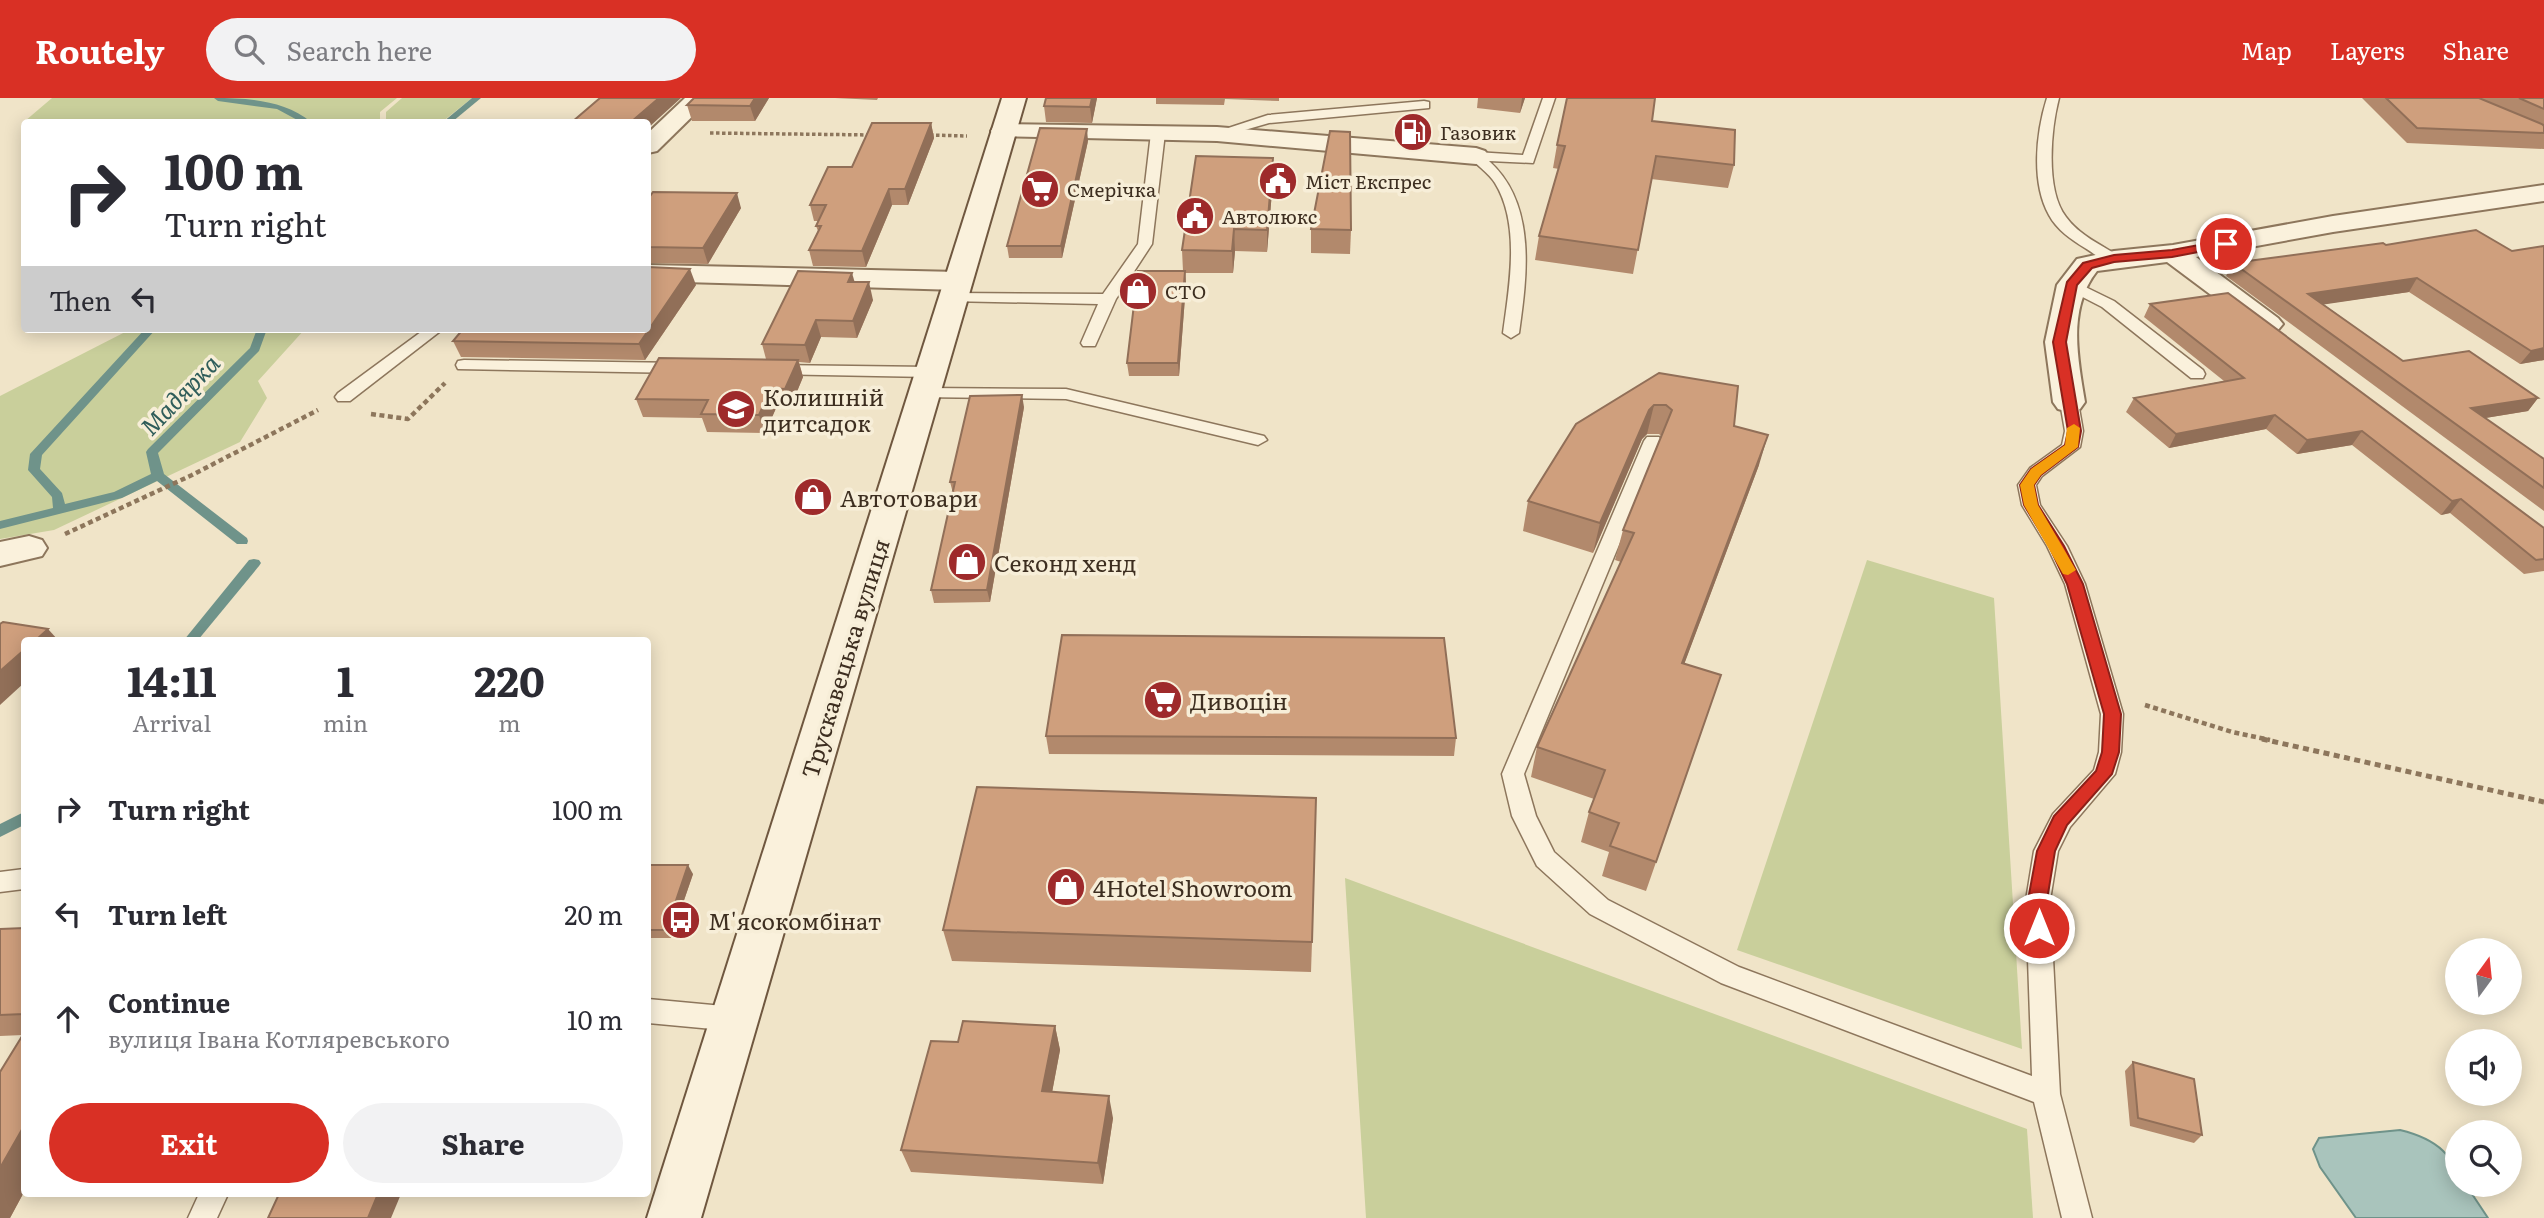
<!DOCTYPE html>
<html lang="en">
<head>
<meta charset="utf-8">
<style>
  body { margin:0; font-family:Literata,serif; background:#f2f2f3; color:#2b2b33; height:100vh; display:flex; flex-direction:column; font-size:26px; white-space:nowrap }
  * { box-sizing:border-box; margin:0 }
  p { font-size:23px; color:#7c7c81 }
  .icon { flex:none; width:38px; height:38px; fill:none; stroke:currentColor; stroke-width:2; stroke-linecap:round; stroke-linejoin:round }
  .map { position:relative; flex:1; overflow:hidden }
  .side { position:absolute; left:21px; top:539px; width:630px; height:560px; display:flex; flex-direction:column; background:#fff; border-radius:7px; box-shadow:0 4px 18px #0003 }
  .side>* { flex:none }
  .guide { position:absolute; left:21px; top:21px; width:630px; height:214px; border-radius:7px; box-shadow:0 4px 18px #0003; background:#fff; color:#2b2b33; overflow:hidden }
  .needle { width:46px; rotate:15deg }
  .tools { position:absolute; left:2445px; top:840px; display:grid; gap:14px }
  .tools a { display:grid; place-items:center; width:77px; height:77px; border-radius:50%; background:#fff; box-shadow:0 4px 18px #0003; font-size:35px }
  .pin { position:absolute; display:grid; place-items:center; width:60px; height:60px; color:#fff; margin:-30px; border:4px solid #fff; border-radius:50%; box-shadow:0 2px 7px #0007 }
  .me { position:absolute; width:77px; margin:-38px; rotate:0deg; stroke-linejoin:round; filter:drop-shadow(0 0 5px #0008) }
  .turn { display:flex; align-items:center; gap:24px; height:147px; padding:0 28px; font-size:32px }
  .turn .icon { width:91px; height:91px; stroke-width:2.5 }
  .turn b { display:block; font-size:49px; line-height:60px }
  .then { display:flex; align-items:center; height:66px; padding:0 28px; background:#0003; gap:14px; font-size:26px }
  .eta { display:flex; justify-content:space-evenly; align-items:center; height:119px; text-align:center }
  .eta b { font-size:42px; font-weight:700; line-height:49px }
  .button { display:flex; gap:14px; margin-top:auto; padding:14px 28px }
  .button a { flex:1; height:80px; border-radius:42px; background:#d93025; color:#fff; font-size:28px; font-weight:700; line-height:80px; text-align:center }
  .button a+a { background:#f2f2f3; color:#2b2b33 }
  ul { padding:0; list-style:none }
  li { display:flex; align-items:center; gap:21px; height:105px; padding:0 28px }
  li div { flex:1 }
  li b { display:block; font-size:26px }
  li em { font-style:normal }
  header { display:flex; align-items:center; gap:42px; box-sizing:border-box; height:98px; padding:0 35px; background:#d93025; color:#fff }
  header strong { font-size:33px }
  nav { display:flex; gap:38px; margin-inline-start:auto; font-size:24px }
  .search { width:490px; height:63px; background:#f2f2f3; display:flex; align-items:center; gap:18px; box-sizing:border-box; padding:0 24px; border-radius:38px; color:#7c7c81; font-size:26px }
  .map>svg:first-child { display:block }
</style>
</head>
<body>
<header>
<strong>Routely</strong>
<div class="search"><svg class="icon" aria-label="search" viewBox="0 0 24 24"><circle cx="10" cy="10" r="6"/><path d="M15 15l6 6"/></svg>Search here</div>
<nav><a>Map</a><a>Layers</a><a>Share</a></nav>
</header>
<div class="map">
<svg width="2544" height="1120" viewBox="0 0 2544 1120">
  <rect width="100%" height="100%" fill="#f0e4c8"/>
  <g fill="#c9cf9b">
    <path d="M52,0H397L380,14V24H24V33L21,30L25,23Z"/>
    <path d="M402,0H472L442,24H386V14Z"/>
    <path d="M131,231H305L258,283L267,300L240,344L54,432L0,441V298Z"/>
    <path d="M1867,462L1994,500L2022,951L1737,852Z"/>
    <path d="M1345,780L2027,1031L2033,1120H1366Z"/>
  </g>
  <path fill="#a9c4bc" stroke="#6f938a" stroke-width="2" d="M2400,1032C2429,1039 2457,1054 2457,1087H2466L2488,1120H2356L2320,1069L2313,1051L2319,1040Z"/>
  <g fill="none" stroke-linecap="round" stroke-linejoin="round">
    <g fill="#6f938a" fill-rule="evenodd">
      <path d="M214,0C247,0 284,2 311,24H301L277,11L218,3Z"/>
      <path d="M472,0H481L452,24H443Z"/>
      <path d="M145,231H156L42,357L40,371L62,395L65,406L114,394L151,376L146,354L148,351L250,250L257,231H267L259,253L158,355L164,376L247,440L248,443L247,446H237L157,383L122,400L0,431V423L53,410L52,399L28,372L30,356Z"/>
      <path d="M254,461L259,462L261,465L259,468L198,542H184L249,462Z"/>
      <path d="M24,714V727L0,739V726Z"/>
    </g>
    <g stroke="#8d765c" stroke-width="3">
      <g id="service">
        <path d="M1543,0H1555L1533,65L1489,63C1537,106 1527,178 1519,235L1511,240L1503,235C1509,190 1521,127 1495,85C1489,75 1477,68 1469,58L1476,54L1523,57Z"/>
        <path d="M2047,0H2059C2051,31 2045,92 2066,119C2079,137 2101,147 2119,158L2122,161L2119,164C2107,167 2095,156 2085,150C2072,142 2057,132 2049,117C2031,85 2036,35 2047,0Z"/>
        <path d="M1424,3L1429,4V10L1269,25L1217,40L1210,36L1268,17Z"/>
        <path d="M1158,31L1165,35L1152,146L1116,201L1095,248H1083L1081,245L1098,206L947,203L945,200L947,197L953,195L1103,196L1138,146L1151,35Z"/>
        <path d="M2071,182L2114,203L2203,272L2205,276L2203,280H2191L2102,209L2065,190L2063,187Z"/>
        <path d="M425,231H443L350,303H338L335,299L338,295Z"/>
        <path d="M464,262L682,265L690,270L682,275L458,271L456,267L458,263Z"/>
        <path d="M774,267L930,269L938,274L930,279L768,276L766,272Z"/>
        <path d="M924,290L1066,291L1264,338L1267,342L1258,347L1066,301L918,299L915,295L918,291Z"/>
        <path d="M2069,299L2078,304L2083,333L2080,349L2042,378L2036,387L2040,407L2067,448L2085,486L2123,616L2121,654L2115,676L2070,729L2058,753L2050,802L2060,996L2092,1120H2062L2034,1004L1721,885L1590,816L1537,768L1512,718L1502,676L1644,343L1647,339H1659L1662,343L1524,676L1536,718L1554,754L1608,802L1739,869L2032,978L2026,802L2034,753L2053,716L2094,672L2099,654L2101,616L2065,486L2047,448L2022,407L2018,387L2030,370L2062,347L2065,333L2060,304Z"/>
        <path d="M24,771V791L0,794V774Z"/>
        <path d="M648,901L734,909L743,913L747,921L743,929L734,933L648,925Z"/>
        <path d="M199,1096H228L217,1120H188Z"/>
      </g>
    </g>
    <g stroke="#8d765c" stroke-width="4">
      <g id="minor">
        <path d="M685,0H711L657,53L648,55V35Z"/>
        <path d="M1003,26L1217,29L1476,50L1485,53L1489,58L1485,63L1476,66L1217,43L994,38L991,33L994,28Z"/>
        <path d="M2544,87V103L2333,134L2196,159L2278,220L2283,226L2278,232L2268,235L2258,232L2167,164L2097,173C2067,211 2078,261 2085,304L2080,311L2069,314L2058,311L2053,304L2045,244L2057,187L2077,161L2114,153L2173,147L2333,118Z"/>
        <path d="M648,167L958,174L968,177L972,183L968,189L958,192L648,183Z"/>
        <path d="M29,438L42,442L47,450L42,458L0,468V444Z"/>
      </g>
    </g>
    <g stroke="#6f573f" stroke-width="4">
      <path id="secondary" d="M1002,0H1026L701,1120H647Z"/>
    </g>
    <g stroke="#8d765c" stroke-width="3.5" stroke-dasharray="3.5 2.5" stroke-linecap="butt">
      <path d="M710,35L873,37"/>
      <path d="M930,37L967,38"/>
    </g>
    <g stroke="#8d765c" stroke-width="4.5" stroke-dasharray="5 3.5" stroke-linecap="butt">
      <path d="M371,316L408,321L445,285"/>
      <path d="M65,436L192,377L318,312"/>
      <path d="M2145,607L2232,634L2270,642"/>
    </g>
    <path stroke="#8d765c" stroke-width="5" stroke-dasharray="6 4.5" stroke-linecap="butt" d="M2262,641L2544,704"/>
    <use href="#service" fill="#faf1dc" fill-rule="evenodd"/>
    <use href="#minor" fill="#faf1dc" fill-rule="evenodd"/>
    <use href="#secondary" fill="#faf1dc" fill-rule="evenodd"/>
  </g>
  <g fill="#b2896c">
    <path d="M694,0H769L755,23H692L687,7Z"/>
    <path d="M835,0H878L877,2Z"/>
    <path d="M1097,0L1092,25L1046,24L1044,8Z"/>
    <path d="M1156,0H1279V3L1225,1L1224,7L1156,6Z"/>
    <path d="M1478,0H1525L1520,15L1477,10Z"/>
    <path d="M2362,0H2544V51L2407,45Z"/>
    <path d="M1652,23L1734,67L1728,90L1651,81L1633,176L1535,162L1539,138L1559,71L1553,70L1557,47Z"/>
    <path d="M931,25L934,40L908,107H892L866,169L813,168L809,152L818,133L816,128L819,123H814L810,107L852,69Z"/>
    <path d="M1088,43L1062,160H1009L1007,148Z"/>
    <path d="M1273,60V81L1267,154L1235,153L1233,175H1185L1186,186L1179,278H1129L1127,265L1183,173L1182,152Z"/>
    <path d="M648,101L741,110L708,166L648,165Z"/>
    <path d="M1311,131L1351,132L1350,156L1311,155Z"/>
    <path d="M2383,145L2544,262L2520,266L2409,194L2323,206L2403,263L2538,300L2528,313L2485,320L2544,361V413L2226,178L2233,165Z"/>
    <path d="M855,184L873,202L857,240L821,239L810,265L799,264L803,279L791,308H777L765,335L707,334L702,320L643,319L636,301L766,261L762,246Z"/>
    <path d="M696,187L645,262L461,259L453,243Z"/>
    <path d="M2150,206L2544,430V473L2524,476L2450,415L2441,417L2352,347L2297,356L2266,331L2169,350L2126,314L2134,300L2224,283L2144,219Z"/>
    <path d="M1659,275L1734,328L1759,367L1684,566L1721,577L1646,793L1602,778L1609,754L1581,744L1589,714L1594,701L1531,679L1537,649L1621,464L1615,462L1623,432L1661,338L1659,336H1647L1642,341L1593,455L1523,433L1528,403Z"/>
    <path d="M1024,309L990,504L934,505L931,492L953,395L950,384Z"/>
    <path d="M1046,638L1456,640L1454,658L1049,656Z"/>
    <path d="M648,767L693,776L671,840H648Z"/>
    <path d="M24,830V1094L10,1120L23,937L0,938V831Z"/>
    <path d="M943,832L1312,844L1311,874L952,863Z"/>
    <path d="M1055,928L1060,952L1052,994L1113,1020L1103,1086L911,1074L901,1052L958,944Z"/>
    <path d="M2133,964L2202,1037L2194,1045L2130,1028L2125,973Z"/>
  </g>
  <g fill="#916f58">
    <path d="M659,0H681L648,30V24H631Z"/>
    <path d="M755,0H769L755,23L750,8Z"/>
    <path d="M1092,0H1097L1092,25L1090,9Z"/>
    <path d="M1522,0H1525L1520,15Z"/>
    <path d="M931,25L934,40L908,107L905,91Z"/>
    <path d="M1087,31L1088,43L1062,160L1061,148Z"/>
    <path d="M1273,60V81L1267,154V132Z"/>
    <path d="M889,91L892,107L866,169L862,153Z"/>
    <path d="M737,95L741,110L708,166L703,150Z"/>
    <path d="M1234,131L1235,153L1233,175L1232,153Z"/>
    <path d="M690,171L696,187L645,262L639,246Z"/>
    <path d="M1185,173L1186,186L1179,278L1178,265Z"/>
    <path d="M852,175L857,192L848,184Z"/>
    <path d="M2417,180L2409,194L2300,210L2308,196Z"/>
    <path d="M869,184L873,202L857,240L853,223Z"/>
    <path d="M816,222L821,239L810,265L805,247Z"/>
    <path d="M2544,250V262L2520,266L2531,253Z"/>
    <path d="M798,262L803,279L791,308L785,291Z"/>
    <path d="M771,290L777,308L765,335L759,317Z"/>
    <path d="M1022,297L1024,309L990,504L987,492Z"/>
    <path d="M2538,300L2528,313L2461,324L2471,310Z"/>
    <path d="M1654,307L1647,336L1642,341L1593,455L1600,425L1649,312Z"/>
    <path d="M2275,317L2266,331L2169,350L2176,336Z"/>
    <path d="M2362,333L2352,347L2297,356L2307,342Z"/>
    <path d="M1768,337L1759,367L1673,596L1682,565Z"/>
    <path d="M2461,401L2450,415L2441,417L2452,403Z"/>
    <path d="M48,531L58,542H36Z"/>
    <path d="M24,552V585L0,607V573Z"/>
    <path d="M688,767L693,776L671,840L666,832Z"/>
    <path d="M1055,928L1060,952L1048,1016L1042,993Z"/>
    <path d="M1109,998L1113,1020L1103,1086L1098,1065Z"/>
    <path d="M24,1028V1094L10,1120H0V1070Z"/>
    <path d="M378,1096H401L391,1120H368Z"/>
  </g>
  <g fill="#cf9f7d" stroke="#916f58" stroke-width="2">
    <path d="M600,0H659L631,24H572Z"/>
    <path d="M694,0H755L750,8L687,7Z"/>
    <path d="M1046,0H1092L1090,9L1044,8Z"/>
    <path d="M1567,0H1655L1652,23L1735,32L1734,67L1656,58L1638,152L1539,138L1565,48L1557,47Z"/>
    <path d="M2386,0H2479L2544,27H2543L2544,28V35L2417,30Z"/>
    <path d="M2519,0H2544V11Z"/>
    <path d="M872,25H931L905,91H889L862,153L809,152L821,128H816L826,107H810L828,69H852Z"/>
    <path d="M1040,30L1087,31L1061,148H1007Z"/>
    <path d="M1330,33L1350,34L1351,132L1311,131Z"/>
    <path d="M1196,58L1273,60L1267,132L1234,131L1232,153L1182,152Z"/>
    <path d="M653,94L737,95L703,150L648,149V101Z"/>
    <path d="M2476,132L2512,153L2544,148V250L2531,253L2417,180L2308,196L2403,263L2469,253L2538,300L2471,310L2544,361V390L2233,165L2383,145L2386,147Z"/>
    <path d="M648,169L690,171L639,246L453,243L463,231H648Z"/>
    <path d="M798,173L852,175L848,184H869L853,223L816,222L805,247L762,246Z"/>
    <path d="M1138,173H1185L1178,265H1127Z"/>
    <path d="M2228,195L2544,430V461L2536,462L2461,401L2452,403L2362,333L2307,342L2275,317L2176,336L2134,300L2244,280L2150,206Z"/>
    <path d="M659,260L798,262L785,291L771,290L759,317L701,316L708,302L636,301Z"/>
    <path d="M1659,275L1738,288L1734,328L1768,337L1682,565L1721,577L1656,764L1610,748L1619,725L1589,714L1605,672L1537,649L1634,435L1623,432L1672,312L1666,307H1654L1649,312L1600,425L1528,403L1576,326Z"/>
    <path d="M1022,297L987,492H931L955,384H950L970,298Z"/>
    <path d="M3,524L48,531L36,542H24V552L0,573V526Z"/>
    <path d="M1062,537L1444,540L1456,640L1046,638Z"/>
    <path d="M977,689L1316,700L1312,844L943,832Z"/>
    <path d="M648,767H688L666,832H648Z"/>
    <path d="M24,830V916L0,917V831Z"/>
    <path d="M963,923L1055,928L1042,993L1109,998L1098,1065L901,1052L931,943L958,944Z"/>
    <path d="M24,935V1028L0,1070V974Z"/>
    <path d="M2133,964L2194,981L2202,1037L2138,1020Z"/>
    <path d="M279,1096H378L368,1120H268Z"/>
  </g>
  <path fill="#d93025" stroke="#8d1f18" stroke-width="2" d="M2226,142L2230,143V148L2172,159L2114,164L2092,170L2077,187L2066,244L2081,333L2078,349L2041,377L2034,387L2038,407L2064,448L2083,486L2121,616L2119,654L2112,676L2067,727L2055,753L2047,802L2048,830L2045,836L2039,838L2032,836L2028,802L2037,753L2054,718L2096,673L2102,654L2104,616L2067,486L2049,448L2024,407L2020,387L2031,371L2065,347L2068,333L2053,244L2067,184L2083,165L2114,157L2172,152Z"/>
  <path fill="#f59e0b" d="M2074,326L2080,330L2078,349L2041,377L2034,387L2038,407L2076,472L2068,477L2063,476L2024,407L2020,387L2031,371L2065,347L2067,330Z"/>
  <defs>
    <g id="fuel-disc" transform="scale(2.0125)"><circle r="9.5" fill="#9e2a2b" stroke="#f7eed8"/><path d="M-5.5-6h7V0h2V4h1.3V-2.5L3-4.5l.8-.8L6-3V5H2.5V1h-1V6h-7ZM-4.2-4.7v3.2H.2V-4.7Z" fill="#fff"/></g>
    <g id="civic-disc" transform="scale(2.0125)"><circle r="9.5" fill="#9e2a2b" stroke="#f7eed8"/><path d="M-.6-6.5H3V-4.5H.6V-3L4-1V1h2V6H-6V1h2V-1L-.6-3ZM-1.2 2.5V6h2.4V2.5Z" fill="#fff"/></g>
    <g id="supermarket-disc" transform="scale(2.0125)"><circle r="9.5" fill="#9e2a2b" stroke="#f7eed8"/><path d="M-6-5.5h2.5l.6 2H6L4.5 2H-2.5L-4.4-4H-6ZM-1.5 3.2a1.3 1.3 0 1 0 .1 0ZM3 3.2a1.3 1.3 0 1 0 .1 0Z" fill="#fff"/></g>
    <g id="shop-disc" transform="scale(2.0125)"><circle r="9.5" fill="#9e2a2b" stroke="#f7eed8"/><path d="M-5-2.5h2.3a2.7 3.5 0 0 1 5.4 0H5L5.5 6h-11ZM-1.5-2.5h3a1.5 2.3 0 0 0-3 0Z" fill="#fff"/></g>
    <g id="school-disc" transform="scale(2.0125)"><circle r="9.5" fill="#9e2a2b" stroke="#f7eed8"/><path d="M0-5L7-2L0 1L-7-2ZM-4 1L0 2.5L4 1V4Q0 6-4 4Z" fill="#fff"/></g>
    <g id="bus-disc" transform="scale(2.0125)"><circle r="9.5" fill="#9e2a2b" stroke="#f7eed8"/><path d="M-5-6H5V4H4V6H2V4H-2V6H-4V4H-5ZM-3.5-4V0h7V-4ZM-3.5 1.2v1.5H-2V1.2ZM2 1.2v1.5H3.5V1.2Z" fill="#fff"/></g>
  </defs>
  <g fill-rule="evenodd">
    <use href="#fuel-disc" x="1413" y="34"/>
    <use href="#civic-disc" x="1278" y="83"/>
    <use href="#supermarket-disc" x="1040" y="91"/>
    <use href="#civic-disc" x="1195" y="118"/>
    <use href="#shop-disc" x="1138" y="193"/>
    <use href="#school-disc" x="736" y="311"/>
    <use href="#shop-disc" x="813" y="399"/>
    <use href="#shop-disc" x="967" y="464"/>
    <use href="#supermarket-disc" x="1163" y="602"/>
    <use href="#shop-disc" x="1066" y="789"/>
    <use href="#bus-disc" x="681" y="822"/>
  </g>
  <g text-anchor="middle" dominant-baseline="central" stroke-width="7" stroke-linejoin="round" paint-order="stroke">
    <g font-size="19" fill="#3d2e20" stroke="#f7eed8" text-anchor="start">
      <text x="1440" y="34">Газовик</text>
      <text x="1305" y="83">Міст Експрес</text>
      <text x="1067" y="91">Смерічка</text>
      <text x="1222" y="118">Автолюкс</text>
      <text x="1165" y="193">СТО</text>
    </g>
    <g font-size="23" fill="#3d2e20" stroke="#f7eed8" text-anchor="start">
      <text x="763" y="298">Колишній<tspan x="763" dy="26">дитсадок</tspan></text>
      <text x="840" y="399">Автотовари</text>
      <text x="994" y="464">Секонд хенд</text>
      <text x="1190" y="602">Дивоцін</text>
      <text x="1093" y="789">4Hotel Showroom</text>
      <text x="708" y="822">М'ясокомбінат</text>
    </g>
    <g font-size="23" fill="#3d2e20" stroke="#f7eed8">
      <text transform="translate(844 560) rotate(-73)">Трускавецька вулиця</text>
    </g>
    <g font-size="24" font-style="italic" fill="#2f5d5a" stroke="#f7eed8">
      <text transform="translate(179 296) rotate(-46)">Мадярка</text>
    </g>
  </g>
</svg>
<div class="tools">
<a><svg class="needle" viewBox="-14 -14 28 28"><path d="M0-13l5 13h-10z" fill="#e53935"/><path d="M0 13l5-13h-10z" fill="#7c7c81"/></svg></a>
<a><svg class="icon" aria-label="sound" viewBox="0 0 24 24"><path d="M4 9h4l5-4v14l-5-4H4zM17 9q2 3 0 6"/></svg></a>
<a><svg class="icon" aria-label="search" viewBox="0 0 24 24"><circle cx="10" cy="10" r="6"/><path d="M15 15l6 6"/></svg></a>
</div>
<div class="pin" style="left:2226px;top:146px;background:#d93025"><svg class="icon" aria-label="arrive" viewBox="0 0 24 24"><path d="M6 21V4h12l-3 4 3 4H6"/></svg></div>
<svg class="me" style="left:2039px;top:830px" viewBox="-20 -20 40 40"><circle r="17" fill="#d93025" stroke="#fff" stroke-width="3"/><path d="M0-11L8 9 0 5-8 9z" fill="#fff"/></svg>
<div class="guide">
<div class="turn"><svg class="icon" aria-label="right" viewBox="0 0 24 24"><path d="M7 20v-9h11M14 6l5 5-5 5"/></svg><div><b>100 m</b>Turn right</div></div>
<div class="then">Then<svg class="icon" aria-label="left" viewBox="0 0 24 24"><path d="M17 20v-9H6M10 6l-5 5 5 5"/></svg></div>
</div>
<section class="side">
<div class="eta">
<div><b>14:11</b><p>Arrival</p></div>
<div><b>1</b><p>min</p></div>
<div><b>220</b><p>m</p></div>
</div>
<ul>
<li><svg class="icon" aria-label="right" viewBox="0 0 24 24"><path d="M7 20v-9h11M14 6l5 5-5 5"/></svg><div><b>Turn right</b></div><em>100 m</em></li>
<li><svg class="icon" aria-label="left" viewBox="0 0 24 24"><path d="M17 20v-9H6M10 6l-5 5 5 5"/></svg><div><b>Turn left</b></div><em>20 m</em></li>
<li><svg class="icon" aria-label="ahead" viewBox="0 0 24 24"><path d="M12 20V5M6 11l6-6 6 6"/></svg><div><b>Continue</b><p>вулиця Івана Котляревського</p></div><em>10 m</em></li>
</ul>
<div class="button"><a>Exit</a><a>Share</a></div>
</section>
</div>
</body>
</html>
